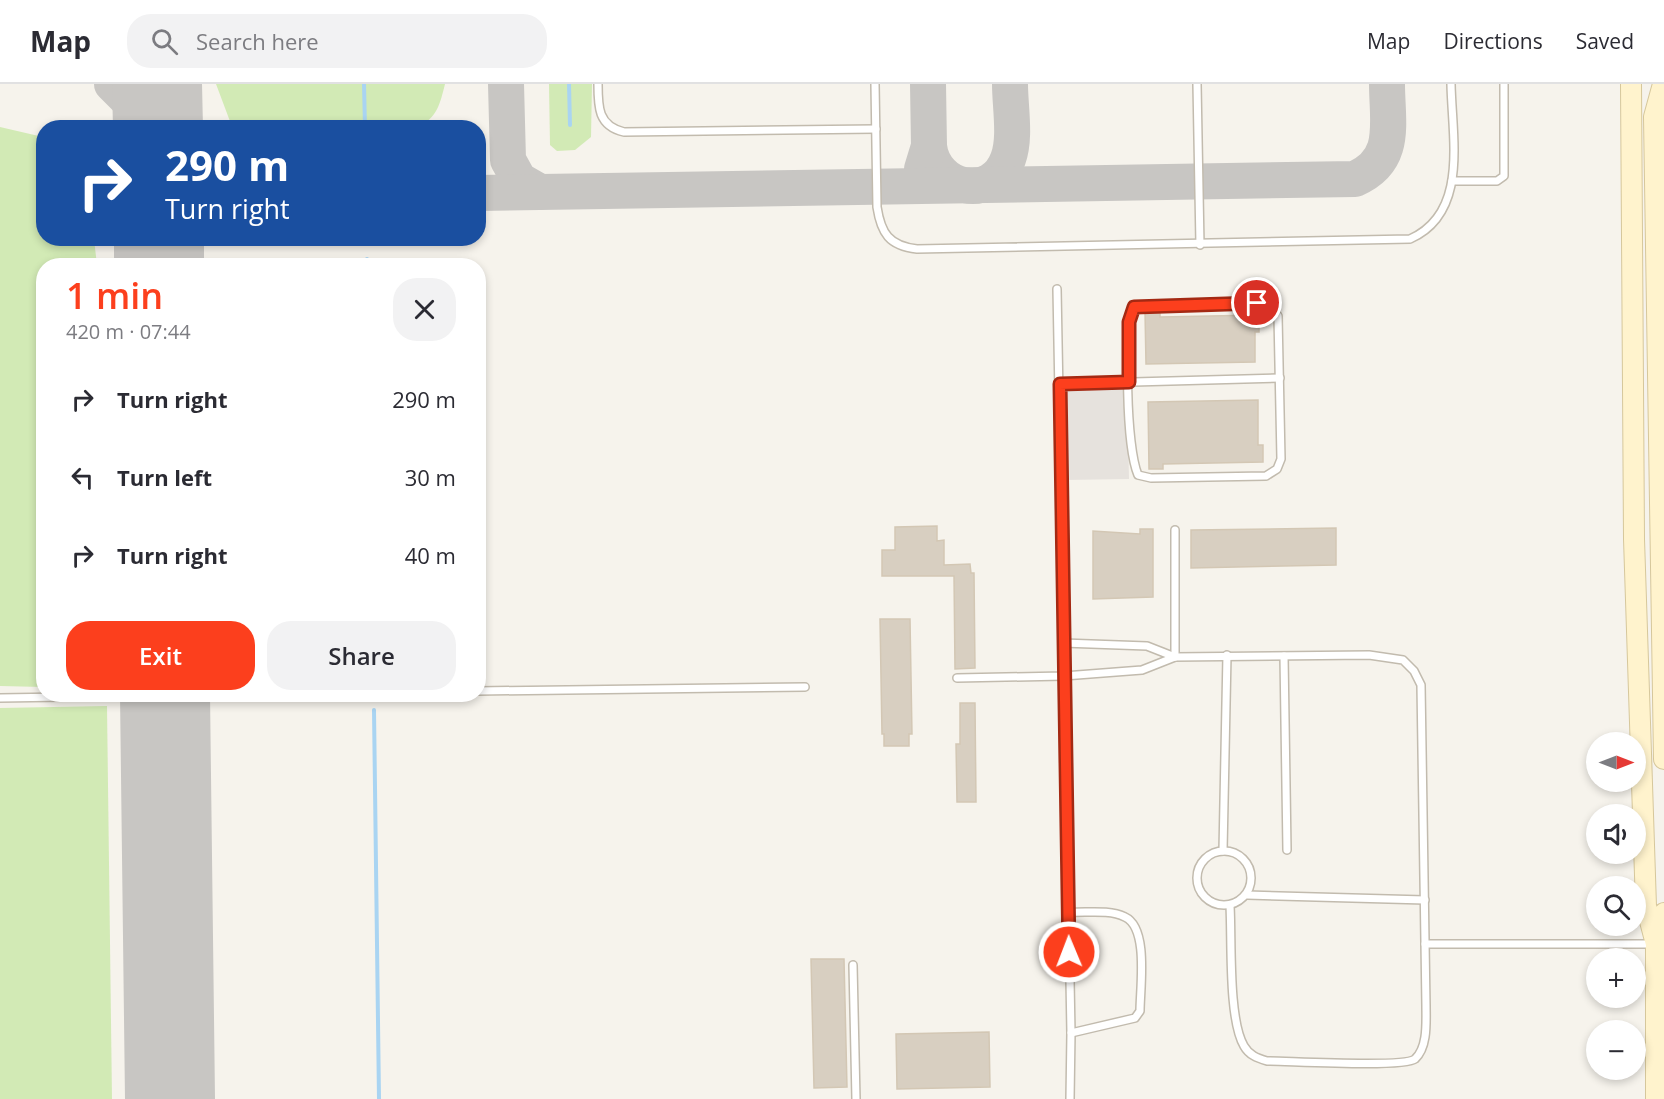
<!DOCTYPE html>
<html lang="en">
<head>
<meta charset="utf-8">
<style>
  body { margin:0; font-family:"Open Sans",sans-serif; background:#f2f2f3; color:#2b2b33; height:100vh; display:flex; flex-direction:column; font-size:22px; white-space:nowrap }
  * { box-sizing:border-box; margin:0 }
  p { font-size:20px; color:#7c7c81 }
  .icon { flex:none; width:33px; height:33px; fill:none; stroke:currentColor; stroke-width:2; stroke-linecap:round; stroke-linejoin:round }
  .map { position:relative; flex:1; overflow:hidden }
  .details { position:absolute; left:36px; top:174px; width:450px; height:444px; display:flex; flex-direction:column; background:#fff; border-radius:24px; box-shadow:0 3px 9px #0003 }
  .details>* { flex:none }
  .hud { position:absolute; left:36px; top:36px; width:450px; height:126px; border-radius:24px; box-shadow:0 3px 9px #0003; background:#1a4fa0; color:#fff; overflow:hidden }
  .needle { width:39px; rotate:90deg }
  .tools { position:absolute; left:1586px; top:648px; display:grid; gap:12px }
  .tools a { display:grid; place-items:center; width:60px; height:60px; border-radius:50%; background:#fff; box-shadow:0 3px 9px #0003; font-size:30px }
  .pin { position:absolute; display:grid; place-items:center; width:51px; height:51px; color:#fff; margin:-26px; border:3px solid #fff; border-radius:50%; box-shadow:0 2px 6px #0007 }
  .me { position:absolute; width:66px; margin:-33px; rotate:359deg; stroke-linejoin:round; filter:drop-shadow(0 0 4px #0008) }
  .turn { display:flex; align-items:center; gap:21px; height:126px; padding:0 30px; font-size:27px }
  .turn .icon { width:78px; height:78px; stroke-width:2.5 }
  .turn b { display:block; font-size:42px; line-height:51px }
  .round { display:grid; place-items:center; flex:none; width:63px; height:63px; border-radius:24px; background:#f2f2f3 }
  .summary { display:flex; align-items:center; justify-content:space-between; height:102px; padding:0 30px }
  h1 { font-size:36px; font-weight:600; line-height:45px; color:#fc3f1d }
  .primary-button { display:flex; gap:12px; margin-top:auto; padding:12px 30px }
  .primary-button a { flex:1; height:69px; border-radius:24px; background:#fc3f1d; color:#fff; font-size:24px; font-weight:600; line-height:69px; text-align:center }
  .primary-button a+a { background:#f2f2f3; color:#2b2b33 }
  ul { padding:0; list-style:none }
  li { display:flex; align-items:center; gap:18px; height:78px; padding:0 30px }
  li div { flex:1 }
  li b { display:block; font-size:22px }
  li em { font-style:normal }
  header { display:flex; align-items:center; gap:36px; box-sizing:border-box; height:84px; padding:0 30px; background:#fff; border-bottom:2px solid #e1e1e2 }
  header strong { font-size:28px }
  nav { display:flex; gap:33px; margin-inline-start:auto; font-size:21px }
  .search { width:420px; height:54px; background:#f2f2f3; display:flex; align-items:center; gap:15px; box-sizing:border-box; padding:0 21px; border-radius:24px; color:#7c7c81; font-size:22px }
  .map>svg:first-child { display:block }
</style>
</head>
<body>
<header>
<strong>Map</strong>
<div class="search"><svg class="icon" aria-label="search" viewBox="0 0 24 24"><circle cx="10" cy="10" r="6"/><path d="M15 15l6 6"/></svg>Search here</div>
<nav><a>Map</a><a>Directions</a><a>Saved</a></nav>
</header>
<div class="map">
<svg width="1664" height="1015" viewBox="0 0 1664 1015">
  <rect width="100%" height="100%" fill="#f6f3ec"/>
  <path fill="#e6e2dd" d="M1063,305H1127L1129,395L1065,396Z"/>
  <g fill="#d2eab5">
    <path d="M216,0H445C440,20 437,34 418,43L242,44L231,40Z"/>
    <path d="M549,0H592L591,53L575,66L557,67L550,61Z"/>
    <path d="M0,43L43,53L44,154L94,155L97,181L44,182L43,603L0,602Z"/>
    <path d="M107,622L112,1015H0V624Z"/>
  </g>
  <g fill="none" stroke-linecap="round" stroke-linejoin="round">
    <g stroke="#a9d4f2" stroke-width="4">
      <path d="M364,0L365,44"/>
      <path d="M569,0L570,41"/>
      <path d="M367,175V182"/>
      <path d="M374,626L379,1015"/>
    </g>
    <g stroke="#c8c6c3" stroke-width="36">
      <path d="M112,0L137,25L148,44"/>
      <path d="M506,0L508,76L519,96L540,108"/>
      <path d="M929,62C934,105 992,119 1008,75C1016,54 1010,23 1010,0"/>
      <path d="M922,85L929,62L928,0"/>
      <path d="M478,109L1355,95C1398,76 1387,39 1387,0"/>
      <path d="M159,176L168,154"/>
    </g>
    <g stroke="#c8c6c3" stroke-width="90">
      <path d="M157,0L158,44"/>
      <path d="M159,154V182"/>
      <path d="M165,610L170,1015"/>
    </g>
  </g>
  <g fill="#d8cfc1" stroke="#d3c7b4" stroke-width="1.5">
    <path d="M1145,228H1160V233L1259,231V248H1255V278L1146,280Z"/>
    <path d="M1258,316V361H1263V378L1163,380V385H1149L1148,318Z"/>
    <path d="M937,442V457L944,456V481L970,480L971,489H974L975,584L955,585L954,492H882V466H895V443Z"/>
    <path d="M1336,444V481L1191,484V446Z"/>
    <path d="M1140,445H1153V513L1093,515V447L1140,450Z"/>
    <path d="M880,535H910L912,650H909V662H884V650H882Z"/>
    <path d="M960,619H975L976,718H957L956,660H960Z"/>
    <path d="M811,875H844L847,1003L814,1004Z"/>
    <path d="M989,948L990,1003L897,1005L896,950Z"/>
  </g>
  <g fill="none" stroke-linecap="round" stroke-linejoin="round">
    <g stroke="#c2bbae" stroke-width="10">
      <g id="lane">
        <path d="M598,0C598,23 598,42 624,48L876,45"/>
        <path d="M875,0L877,123C881,149 889,162 917,165L1410,155C1469,129 1452,54 1451,0"/>
        <path d="M1197,0L1200,161"/>
        <path d="M1452,97H1497L1504,92V0"/>
        <path d="M1057,205L1071,949L1070,1015"/>
        <path d="M1257,219L1270,222L1278,232L1281,375L1277,385L1266,392L1151,394L1138,391C1126,362 1124,253 1134,223Z"/>
        <path d="M1060,300L1280,294"/>
        <path d="M1063,559L1147,562L1175,573"/>
        <path d="M1284,572L1287,766"/>
        <path d="M1175,573V446"/>
        <path d="M957,594L1064,592L1142,586L1175,573L1369,571L1403,576L1414,587L1421,601L1426,922C1426,938 1428,963 1415,975C1404,984 1288,977 1267,977C1257,974 1249,971 1244,962C1228,935 1232,855 1230,822"/>
        <path d="M478,607L805,603"/>
        <path d="M0,614L262,610"/>
        <circle cx="1224" cy="794" r="27"/>
        <path d="M1223,767L1227,571"/>
        <path d="M1247,811L1425,816"/>
        <path d="M1069,828C1086,829 1109,825 1125,833C1149,844 1140,904 1140,927L1135,934L1071,949"/>
        <path d="M1425,860H1654"/>
        <path d="M853,881L856,1015"/>
      </g>
    </g>
    <g stroke="#d6c79b" stroke-width="22">
      <g id="secondary">
        <path d="M1631,0L1634,455L1646,822L1656,860"/>
        <path d="M1663,0L1654,33L1664,675"/>
        <path d="M1656,1015V860L1664,829"/>
      </g>
    </g>
    <use href="#lane" stroke="#fff" stroke-width="7"/>
    <use href="#secondary" stroke="#fff3cd" stroke-width="20"/>
  </g>
  <g fill="none" stroke-linecap="round" stroke-linejoin="round">
    <g stroke="#a42913" stroke-width="15">
      <path id="route" d="M1069,868L1060,300L1129,298V238L1134,223L1257,219"/>
    </g>
    <use href="#route" stroke="#fc3f1d" stroke-width="10"/>
  </g>
</svg>
<div class="tools">
<a><svg class="needle" viewBox="-14 -14 28 28"><path d="M0-13l5 13h-10z" fill="#e53935"/><path d="M0 13l5-13h-10z" fill="#7c7c81"/></svg></a>
<a><svg class="icon" aria-label="sound" viewBox="0 0 24 24"><path d="M4 9h4l5-4v14l-5-4H4zM17 9q2 3 0 6"/></svg></a>
<a><svg class="icon" aria-label="search" viewBox="0 0 24 24"><circle cx="10" cy="10" r="6"/><path d="M15 15l6 6"/></svg></a>
<a>+</a>
<a>−</a>
</div>
<div class="pin" style="left:1257px;top:219px;background:#d93025"><svg class="icon" aria-label="arrive" viewBox="0 0 24 24"><path d="M6 21V4h12l-3 4 3 4H6"/></svg></div>
<svg class="me" style="left:1069px;top:868px" viewBox="-20 -20 40 40"><circle r="17" fill="#fc3f1d" stroke="#fff" stroke-width="3"/><path d="M0-11L8 9 0 5-8 9z" fill="#fff"/></svg>
<div class="hud">
<div class="turn"><svg class="icon" aria-label="right" viewBox="0 0 24 24"><path d="M7 20v-9h11M14 6l5 5-5 5"/></svg><div><b>290 m</b>Turn right</div></div>
</div>
<section class="details">
<div class="summary"><div><h1>1 min</h1><p>420 m · 07:44</p></div><a class="round"><svg class="icon" aria-label="close" viewBox="0 0 24 24"><path d="M6 6l12 12M18 6L6 18"/></svg></a></div>
<ul>
<li><svg class="icon" aria-label="right" viewBox="0 0 24 24"><path d="M7 20v-9h11M14 6l5 5-5 5"/></svg><div><b>Turn right</b></div><em>290 m</em></li>
<li><svg class="icon" aria-label="left" viewBox="0 0 24 24"><path d="M17 20v-9H6M10 6l-5 5 5 5"/></svg><div><b>Turn left</b></div><em>30 m</em></li>
<li><svg class="icon" aria-label="right" viewBox="0 0 24 24"><path d="M7 20v-9h11M14 6l5 5-5 5"/></svg><div><b>Turn right</b></div><em>40 m</em></li>
</ul>
<div class="primary-button"><a>Exit</a><a>Share</a></div>
</section>
</div>
</body>
</html>
